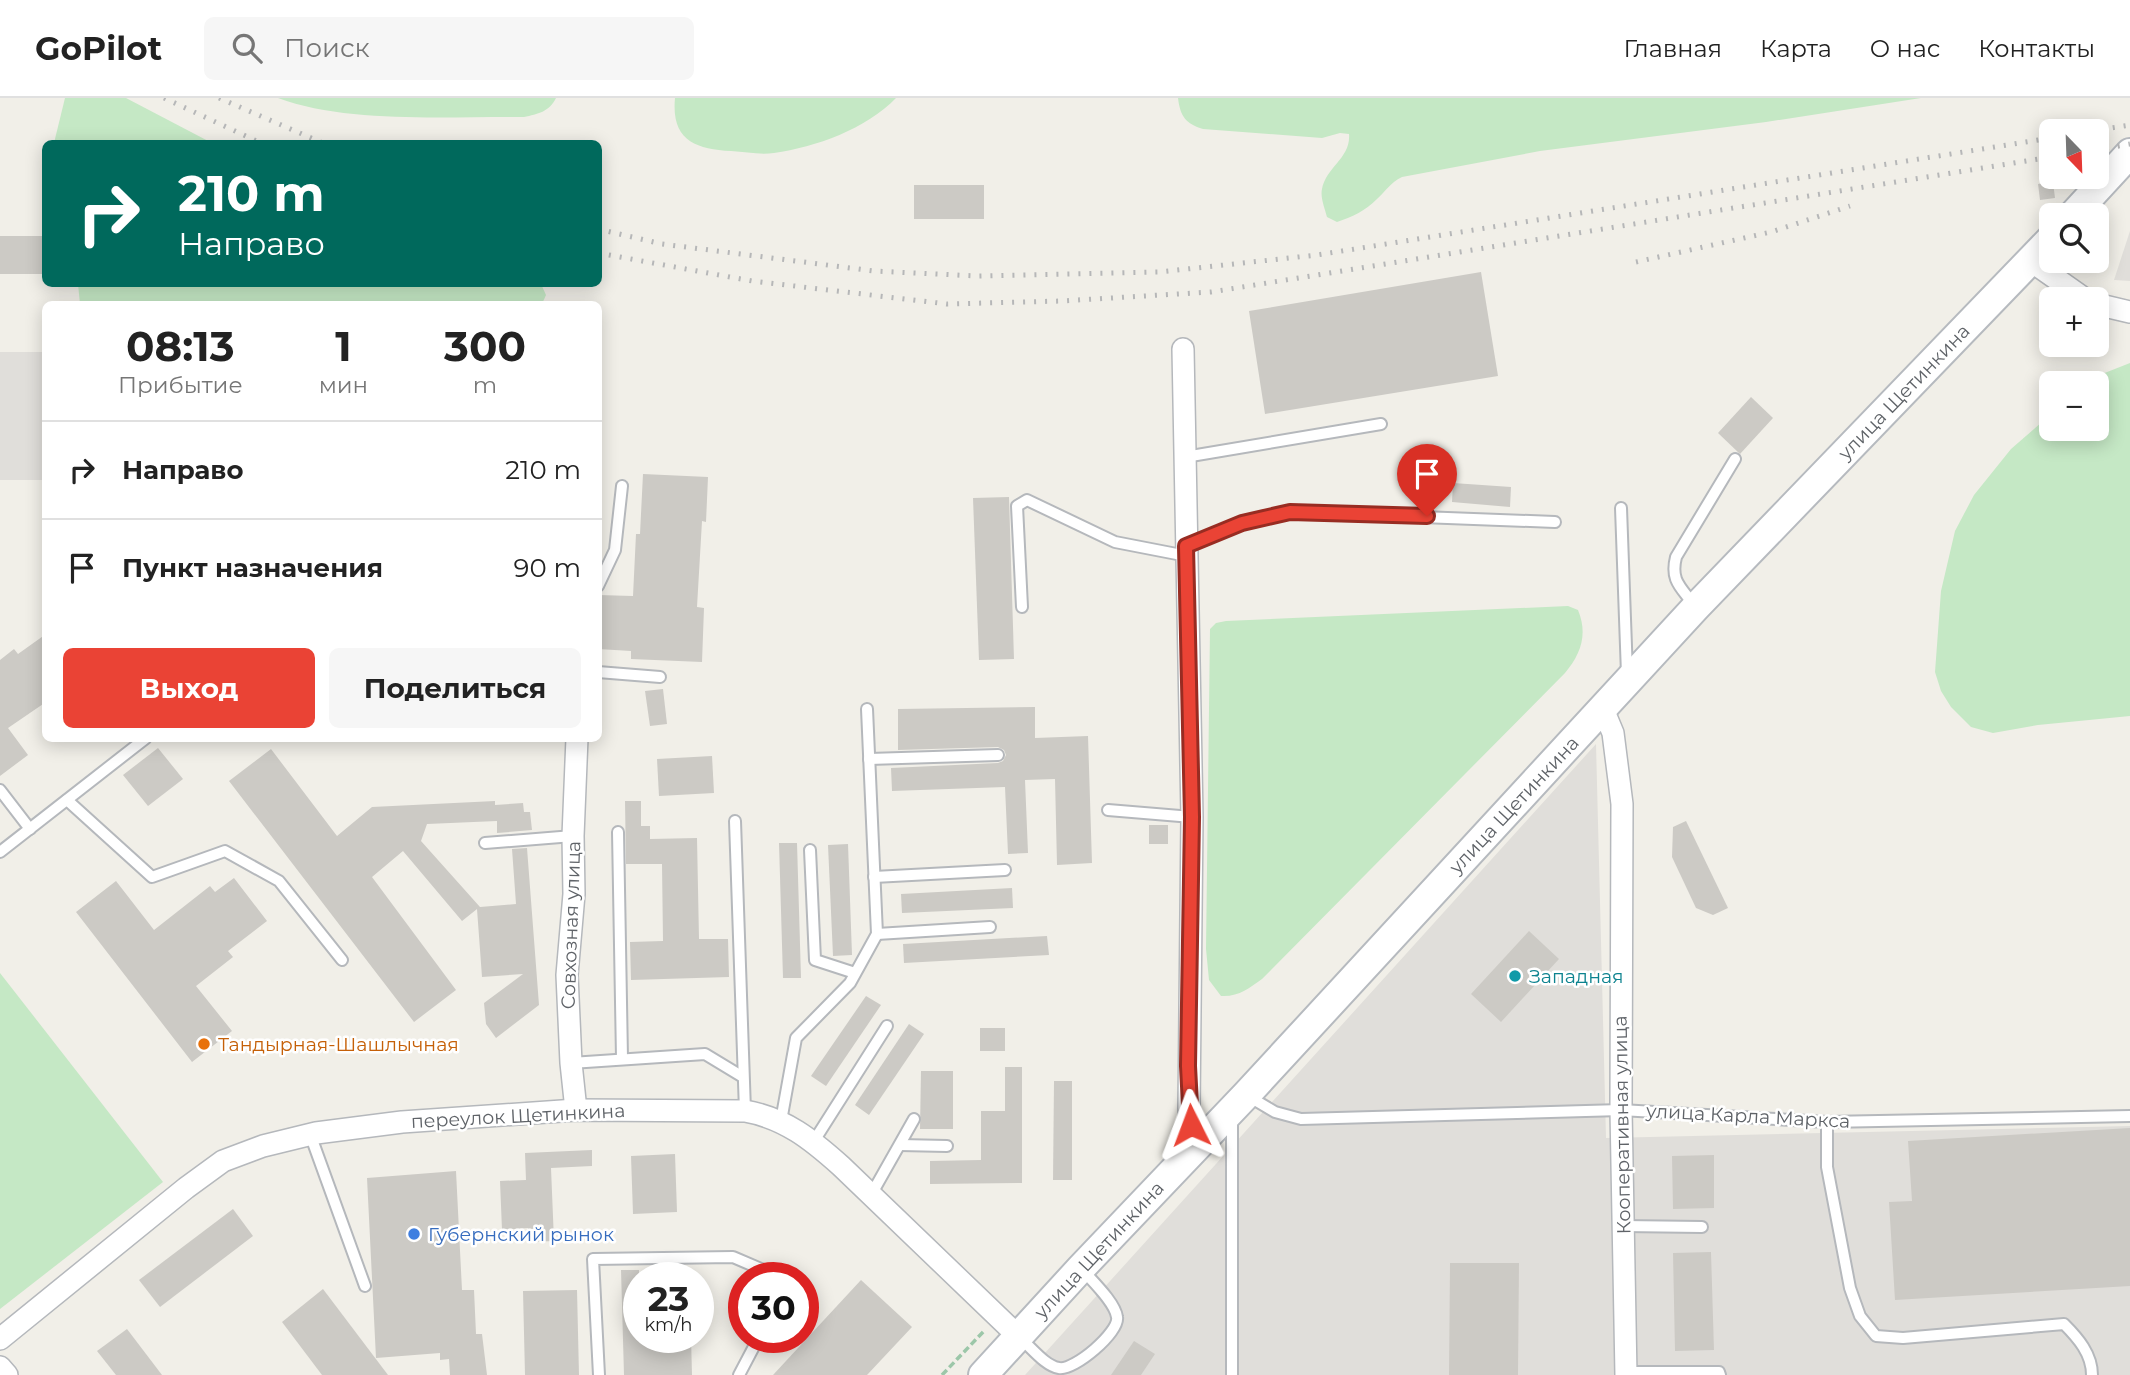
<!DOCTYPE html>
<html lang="ru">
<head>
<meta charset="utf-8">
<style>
  body { margin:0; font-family:Montserrat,sans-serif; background:#f6f6f6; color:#222; height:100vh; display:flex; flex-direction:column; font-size:26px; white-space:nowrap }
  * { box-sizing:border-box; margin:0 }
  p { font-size:23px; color:#767676 }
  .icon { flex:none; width:38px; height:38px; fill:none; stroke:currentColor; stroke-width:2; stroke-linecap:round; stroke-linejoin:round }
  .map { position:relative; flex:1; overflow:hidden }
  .sheet { position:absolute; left:42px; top:203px; width:560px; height:441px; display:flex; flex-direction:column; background:#fff; border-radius:10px; box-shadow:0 4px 18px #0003 }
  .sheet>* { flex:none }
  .hud { position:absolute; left:42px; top:42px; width:560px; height:147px; border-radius:10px; box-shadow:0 4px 18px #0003; background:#00695c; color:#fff; overflow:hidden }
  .needle { width:46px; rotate:157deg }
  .buttons { position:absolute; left:2039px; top:21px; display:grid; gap:14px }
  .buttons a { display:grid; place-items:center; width:70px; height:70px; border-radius:10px; background:#fff; box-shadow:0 4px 18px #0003; font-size:35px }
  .speed { position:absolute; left:623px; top:1164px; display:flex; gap:14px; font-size:35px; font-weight:700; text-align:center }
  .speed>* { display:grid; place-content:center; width:91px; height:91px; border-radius:50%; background:#fff; box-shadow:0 4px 18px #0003; line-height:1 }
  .speed small { font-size:18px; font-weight:400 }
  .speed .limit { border:10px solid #d22; background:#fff; color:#111 }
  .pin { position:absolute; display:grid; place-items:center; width:60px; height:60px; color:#fff; margin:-72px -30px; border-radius:50% 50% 50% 0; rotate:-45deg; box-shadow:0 0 7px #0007 }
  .pin .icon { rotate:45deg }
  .me { position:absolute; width:77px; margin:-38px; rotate:357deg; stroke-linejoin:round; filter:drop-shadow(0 0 5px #0008) }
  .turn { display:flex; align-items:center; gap:24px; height:147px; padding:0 21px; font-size:32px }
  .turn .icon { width:91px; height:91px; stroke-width:2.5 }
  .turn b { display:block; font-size:49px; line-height:60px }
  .eta { display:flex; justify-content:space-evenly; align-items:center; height:119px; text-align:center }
  .eta b { font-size:42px; font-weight:700; line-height:49px }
  .cta { display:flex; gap:14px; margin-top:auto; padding:14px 21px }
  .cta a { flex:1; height:80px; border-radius:10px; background:#ea4335; color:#fff; font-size:28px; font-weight:700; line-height:80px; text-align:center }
  .cta a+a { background:#f6f6f6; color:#222 }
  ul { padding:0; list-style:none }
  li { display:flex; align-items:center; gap:21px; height:98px; padding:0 21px; border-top:2px solid #e0e0e0 }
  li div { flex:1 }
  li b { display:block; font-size:26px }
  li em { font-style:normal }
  header { display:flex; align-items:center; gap:42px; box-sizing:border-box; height:98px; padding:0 35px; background:#fff; border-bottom:2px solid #e0e0e0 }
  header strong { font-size:33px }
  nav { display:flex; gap:38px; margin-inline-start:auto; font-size:24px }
  .search { width:490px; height:63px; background:#f6f6f6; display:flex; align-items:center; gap:18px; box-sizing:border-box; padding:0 24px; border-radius:10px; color:#767676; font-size:26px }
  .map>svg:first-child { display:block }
</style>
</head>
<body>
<header>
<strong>GoPilot</strong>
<div class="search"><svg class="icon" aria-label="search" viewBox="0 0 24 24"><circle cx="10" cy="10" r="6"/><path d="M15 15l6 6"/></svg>Поиск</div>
<nav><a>Главная</a><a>Карта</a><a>О нас</a><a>Контакты</a></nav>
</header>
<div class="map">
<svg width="2130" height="1277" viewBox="0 0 2130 1277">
  <rect width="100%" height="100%" fill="#f1efe8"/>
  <g fill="#e0deda">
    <path d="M2130,133V183L2114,182Z"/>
    <rect x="0" y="254" width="45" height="128"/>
    <path d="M1596,646L1606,1040L2130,1028V1277H1025Z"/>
  </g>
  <g fill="#c5e8c5">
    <path d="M65,0H126L212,45H54Z"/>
    <path d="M278,0H556C549,14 538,16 524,19C449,18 348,26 278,0Z"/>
    <path d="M675,0H896C866,31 816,49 774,55C760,57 746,54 731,53C695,51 671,42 675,0Z"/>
    <path d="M1178,0H1921L1766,24L1540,53L1402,79C1390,85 1386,93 1377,101C1365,113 1352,119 1337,124L1327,119C1325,111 1320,99 1322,91C1326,69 1351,60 1349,36L1340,35L1322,40L1203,31C1186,26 1180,18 1178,0Z"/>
    <path d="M78,186H541L546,197L542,206H80Z"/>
    <path d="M2130,265V618L2038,627L1993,635L1971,629L1951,609L1941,593L1935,574L1941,493L1955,433L1974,397L2011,351L2051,316V331H2096V285H2087L2097,278Z"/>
    <path d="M1568,508L1578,512C1588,536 1581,556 1565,575L1262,881C1249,890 1239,899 1221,898L1209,882L1206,851L1210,531L1216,525L1226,523Z"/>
    <path d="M0,875L163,1084L0,1211Z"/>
  </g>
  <g fill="#cccac5">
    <path d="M2053,84L2055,100L2040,102L2038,86Z"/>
    <rect x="914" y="87" width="70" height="34"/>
    <rect x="0" y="138" width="46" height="38"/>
    <path d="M1481,174L1498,278L1265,316L1249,213Z"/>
    <path d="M1751,299L1773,320L1740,356L1718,335Z"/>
    <path d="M643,376L708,379L706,424L702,423L697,509L704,510L702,564L631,561V553L598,551V497L633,498L636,436H640Z"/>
    <path d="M1453,385L1511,389L1510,409L1452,404Z"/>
    <path d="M1009,399L1014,561L979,562L973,400Z"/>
    <path d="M46,536V604L8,630L28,657L0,678V562L14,551L18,556Z"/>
    <path d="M663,591L667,626L650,628L645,593Z"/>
    <path d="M1035,609V640L1088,638L1092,765L1057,767L1055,681L1025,682L1028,755L1008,756L1005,689L892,693L891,670L998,665L1003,663L1006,657L1004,652L998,649L898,652V611Z"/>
    <path d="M158,650L183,681L148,708L123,677Z"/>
    <path d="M271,651L337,738L372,709L495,703V707L523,705L524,714H530L532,732L497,735V723L427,726L421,743L480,809L516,806L512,751L527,750L539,907L496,940L486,926L484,905L523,876L482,879L477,811L462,823L403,753L372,779L456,892L414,924L229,683Z"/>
    <path d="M712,658L714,695L659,698L657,661Z"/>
    <path d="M625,703H641V728H650V741L697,740L699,841H728L729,879L631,882L630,844L663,843L662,766H626Z"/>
    <path d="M1686,723L1728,810L1713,817L1696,810L1672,759L1673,729Z"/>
    <rect x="1149" y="727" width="19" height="19"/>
    <path d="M779,745H797L801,880H783Z"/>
    <path d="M848,746L852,857L833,858L828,747Z"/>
    <path d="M234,780L267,823L228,853L233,859L196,888L232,933L192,964L76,814L116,783L154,832L210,788L215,794Z"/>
    <path d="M1012,790L1013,810L902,815L901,796Z"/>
    <path d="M1529,833L1559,861L1501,924L1471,896Z"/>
    <path d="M1047,838L1049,857L904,865L903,846Z"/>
    <path d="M866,898L881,907L826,988L811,978Z"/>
    <path d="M909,926L924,936L869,1017L855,1007Z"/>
    <rect x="980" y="930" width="25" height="23"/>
    <path d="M1005,969H1022V1085L930,1086V1063L981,1062V1013H1005Z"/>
    <path d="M921,973H953V1031H920Z"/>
    <path d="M1054,983H1072V1082H1053Z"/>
    <path d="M2130,1030V1188L1895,1202L1889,1104L1912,1103L1908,1043Z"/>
    <path d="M592,1052V1068L551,1070L554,1143L529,1144L528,1130L502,1132L500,1083L526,1082L525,1055Z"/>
    <path d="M675,1056L677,1114L633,1116L631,1058Z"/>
    <path d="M1714,1057V1110L1673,1111L1672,1058Z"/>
    <path d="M456,1073L462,1192H474L476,1236H482L487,1277H450L449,1261L440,1262V1255L376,1260L367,1080Z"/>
    <path d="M233,1111L253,1138L160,1209L139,1182Z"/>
    <path d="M1711,1154L1714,1252L1675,1253L1673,1155Z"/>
    <path d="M1450,1165H1519L1518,1277H1449Z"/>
    <path d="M621,1172H639V1239H691L692,1277H624Z"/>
    <path d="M861,1182L912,1229L867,1277H773Z"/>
    <path d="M323,1191L388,1277H322L282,1224Z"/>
    <path d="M577,1192L579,1277H525L523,1193Z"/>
    <path d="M127,1231L162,1277H116L97,1253Z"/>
    <path d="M1134,1243L1155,1256L1141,1277H1111Z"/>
  </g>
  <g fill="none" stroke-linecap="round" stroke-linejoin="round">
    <g stroke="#b5b8bc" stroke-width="14">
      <g id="lane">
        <path d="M1185,359L1381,326"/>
        <path d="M1621,410L1627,576"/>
        <path d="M1187,448L1242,425L1290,414L1555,424"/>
        <path d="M598,488L615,452L622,388"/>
        <path d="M1694,507C1681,489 1670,483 1676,459L1735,361"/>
        <path d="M1022,509L1017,408L1027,402L1115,444L1187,458"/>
        <path d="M598,574L660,579"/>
        <path d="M869,661L998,657"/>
        <path d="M0,692L30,731"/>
        <path d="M67,702L152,779L225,753L279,783L342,862"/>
        <path d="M1108,712L1192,719"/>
        <path d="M735,723L745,1013"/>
        <path d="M618,734L622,960"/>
        <path d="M485,745L573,738"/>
        <path d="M810,752L815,862L855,875"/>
        <path d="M0,754L146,640"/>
        <path d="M874,779L1005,772"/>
        <path d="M877,836L990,829"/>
        <path d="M571,965L705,956L743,979"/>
        <path d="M1248,998L1275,1014L1301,1021L1621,1012L1827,1024L2130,1018"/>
        <path d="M781,1023L796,940L850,885L877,836L867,611"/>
        <path d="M1827,1024V1069L1850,1190L1860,1218L1876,1238L1903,1240L2064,1226C2078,1240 2092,1256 2092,1277"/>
        <path d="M310,1036L365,1188"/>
        <path d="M814,1043L887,928"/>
        <path d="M900,1047L947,1048"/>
        <path d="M871,1097L914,1021"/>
        <path d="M1623,1128L1702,1129"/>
        <path d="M1020,1240C1031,1249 1045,1268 1059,1270C1074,1273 1120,1234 1117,1219C1115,1204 1091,1182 1081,1170"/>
        <path d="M1626,1274H1719L1720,1277"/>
        <path d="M599,1277L593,1161L733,1159L782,1180"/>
        <path d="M739,1277L759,1239"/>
        <path d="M1232,1277V1018"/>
      </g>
    </g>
    <g stroke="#b5b8bc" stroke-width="24">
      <g id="street">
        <path d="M2031,163L2085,201"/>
        <path d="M2096,206L2130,214"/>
        <path d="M1183,251L1192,719L1189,1010L1190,1027L1198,1047"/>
        <path d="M1603,611L1613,635L1622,706L1621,1012L1626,1277"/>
        <path d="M576,1012L571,965L567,877L574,796L573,738L577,640"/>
        <path d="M0,1241L186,1090L223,1063L263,1048L316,1035L402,1024L576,1012L745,1013C785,1020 812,1042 841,1068L1018,1238"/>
        <path d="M0,1269L7,1277"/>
      </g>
    </g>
    <g stroke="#b6babf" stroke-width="32">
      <g id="secondary">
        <path d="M2073,117L2130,55"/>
        <path d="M983,1277L1081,1170L1246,997L1696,509L2051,141"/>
      </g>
    </g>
    <path stroke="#9cc7a9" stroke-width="3.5" stroke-dasharray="7 3.5" stroke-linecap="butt" d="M942,1277L984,1233"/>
    <use href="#lane" stroke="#fff" stroke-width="10"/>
    <use href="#street" stroke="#fff" stroke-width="21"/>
    <use href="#secondary" stroke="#fff" stroke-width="28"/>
    <g stroke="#b6b7b8" stroke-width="5" stroke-dasharray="2 9" stroke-linecap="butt">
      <path d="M164,0L263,46"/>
      <path d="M219,0L325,46"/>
      <path d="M2091,33L2130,27"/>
      <path d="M2096,52L2130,46"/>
      <path d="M598,131L662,146L874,173L977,178L1159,174L1317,157L2051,40"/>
      <path d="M598,155L752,183L947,206L1061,203L1211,194L2051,59"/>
      <path d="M1636,164L1771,134L1850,108"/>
    </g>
  </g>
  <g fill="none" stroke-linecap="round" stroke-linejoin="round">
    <g stroke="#982c22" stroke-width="18">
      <path id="route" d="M1191,1027L1188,968L1192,719L1186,448L1242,425L1290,414L1427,418"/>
    </g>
    <use href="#route" stroke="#ea4335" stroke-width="12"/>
  </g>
  <circle fill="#0f9aa8" stroke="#fff" stroke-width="2.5" cx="1515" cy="878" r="7"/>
  <circle fill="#e8710a" stroke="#fff" stroke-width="2.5" cx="204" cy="946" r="7"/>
  <circle fill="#3f7fe0" stroke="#fff" stroke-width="2.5" cx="414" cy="1136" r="7"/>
  <g text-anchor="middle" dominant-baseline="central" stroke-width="5" stroke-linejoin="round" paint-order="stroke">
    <g font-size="19" fill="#5f6368" stroke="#fff">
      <text transform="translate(1904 294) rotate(-46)">улица Щетинкина</text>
      <text transform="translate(1514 707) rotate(-47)">улица Щетинкина</text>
      <text transform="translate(571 827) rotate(-88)">Совхозная улица</text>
      <text transform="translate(518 1018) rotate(-3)">переулок Щетинкина</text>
      <text transform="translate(1748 1018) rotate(3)">улица Карла Маркса</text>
      <text transform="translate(1622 1027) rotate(-91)">Кооперативная улица</text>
      <text transform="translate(1099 1152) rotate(-47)">улица Щетинкина</text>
    </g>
    <g font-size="19" fill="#0d838f" stroke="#fff" text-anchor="start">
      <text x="1529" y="878">Западная</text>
    </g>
    <g font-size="19" fill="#c56008" stroke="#fff" text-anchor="start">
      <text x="218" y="946">Тандырная-Шашлычная</text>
    </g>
    <g font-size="19" fill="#366cbe" stroke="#fff" text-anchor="start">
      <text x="428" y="1136">Губернский рынок</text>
    </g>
  </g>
</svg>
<div class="buttons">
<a><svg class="needle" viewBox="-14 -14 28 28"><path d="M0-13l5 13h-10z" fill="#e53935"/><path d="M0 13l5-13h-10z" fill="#767676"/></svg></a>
<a><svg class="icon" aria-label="search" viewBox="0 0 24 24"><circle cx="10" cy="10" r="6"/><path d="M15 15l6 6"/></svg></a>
<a>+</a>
<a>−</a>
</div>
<div class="speed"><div>23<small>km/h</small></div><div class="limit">30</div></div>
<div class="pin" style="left:1427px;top:418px;background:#d93025"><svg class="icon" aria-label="arrive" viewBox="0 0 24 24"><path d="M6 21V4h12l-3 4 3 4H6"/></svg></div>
<svg class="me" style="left:1191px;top:1027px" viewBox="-20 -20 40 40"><path d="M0-17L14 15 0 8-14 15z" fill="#ea4335" stroke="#fff" stroke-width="4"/></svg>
<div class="hud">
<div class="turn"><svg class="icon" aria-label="right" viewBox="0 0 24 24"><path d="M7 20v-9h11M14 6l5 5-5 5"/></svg><div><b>210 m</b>Направо</div></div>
</div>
<section class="sheet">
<div class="eta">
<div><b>08:13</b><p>Прибытие</p></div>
<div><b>1</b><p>мин</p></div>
<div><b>300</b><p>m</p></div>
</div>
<ul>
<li><svg class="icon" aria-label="right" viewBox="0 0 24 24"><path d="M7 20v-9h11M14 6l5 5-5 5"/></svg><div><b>Направо</b></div><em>210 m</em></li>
<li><svg class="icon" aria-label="arrive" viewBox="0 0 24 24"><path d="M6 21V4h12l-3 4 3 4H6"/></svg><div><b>Пункт назначения</b></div><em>90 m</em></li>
</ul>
<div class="cta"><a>Выход</a><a>Поделиться</a></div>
</section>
</div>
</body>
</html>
